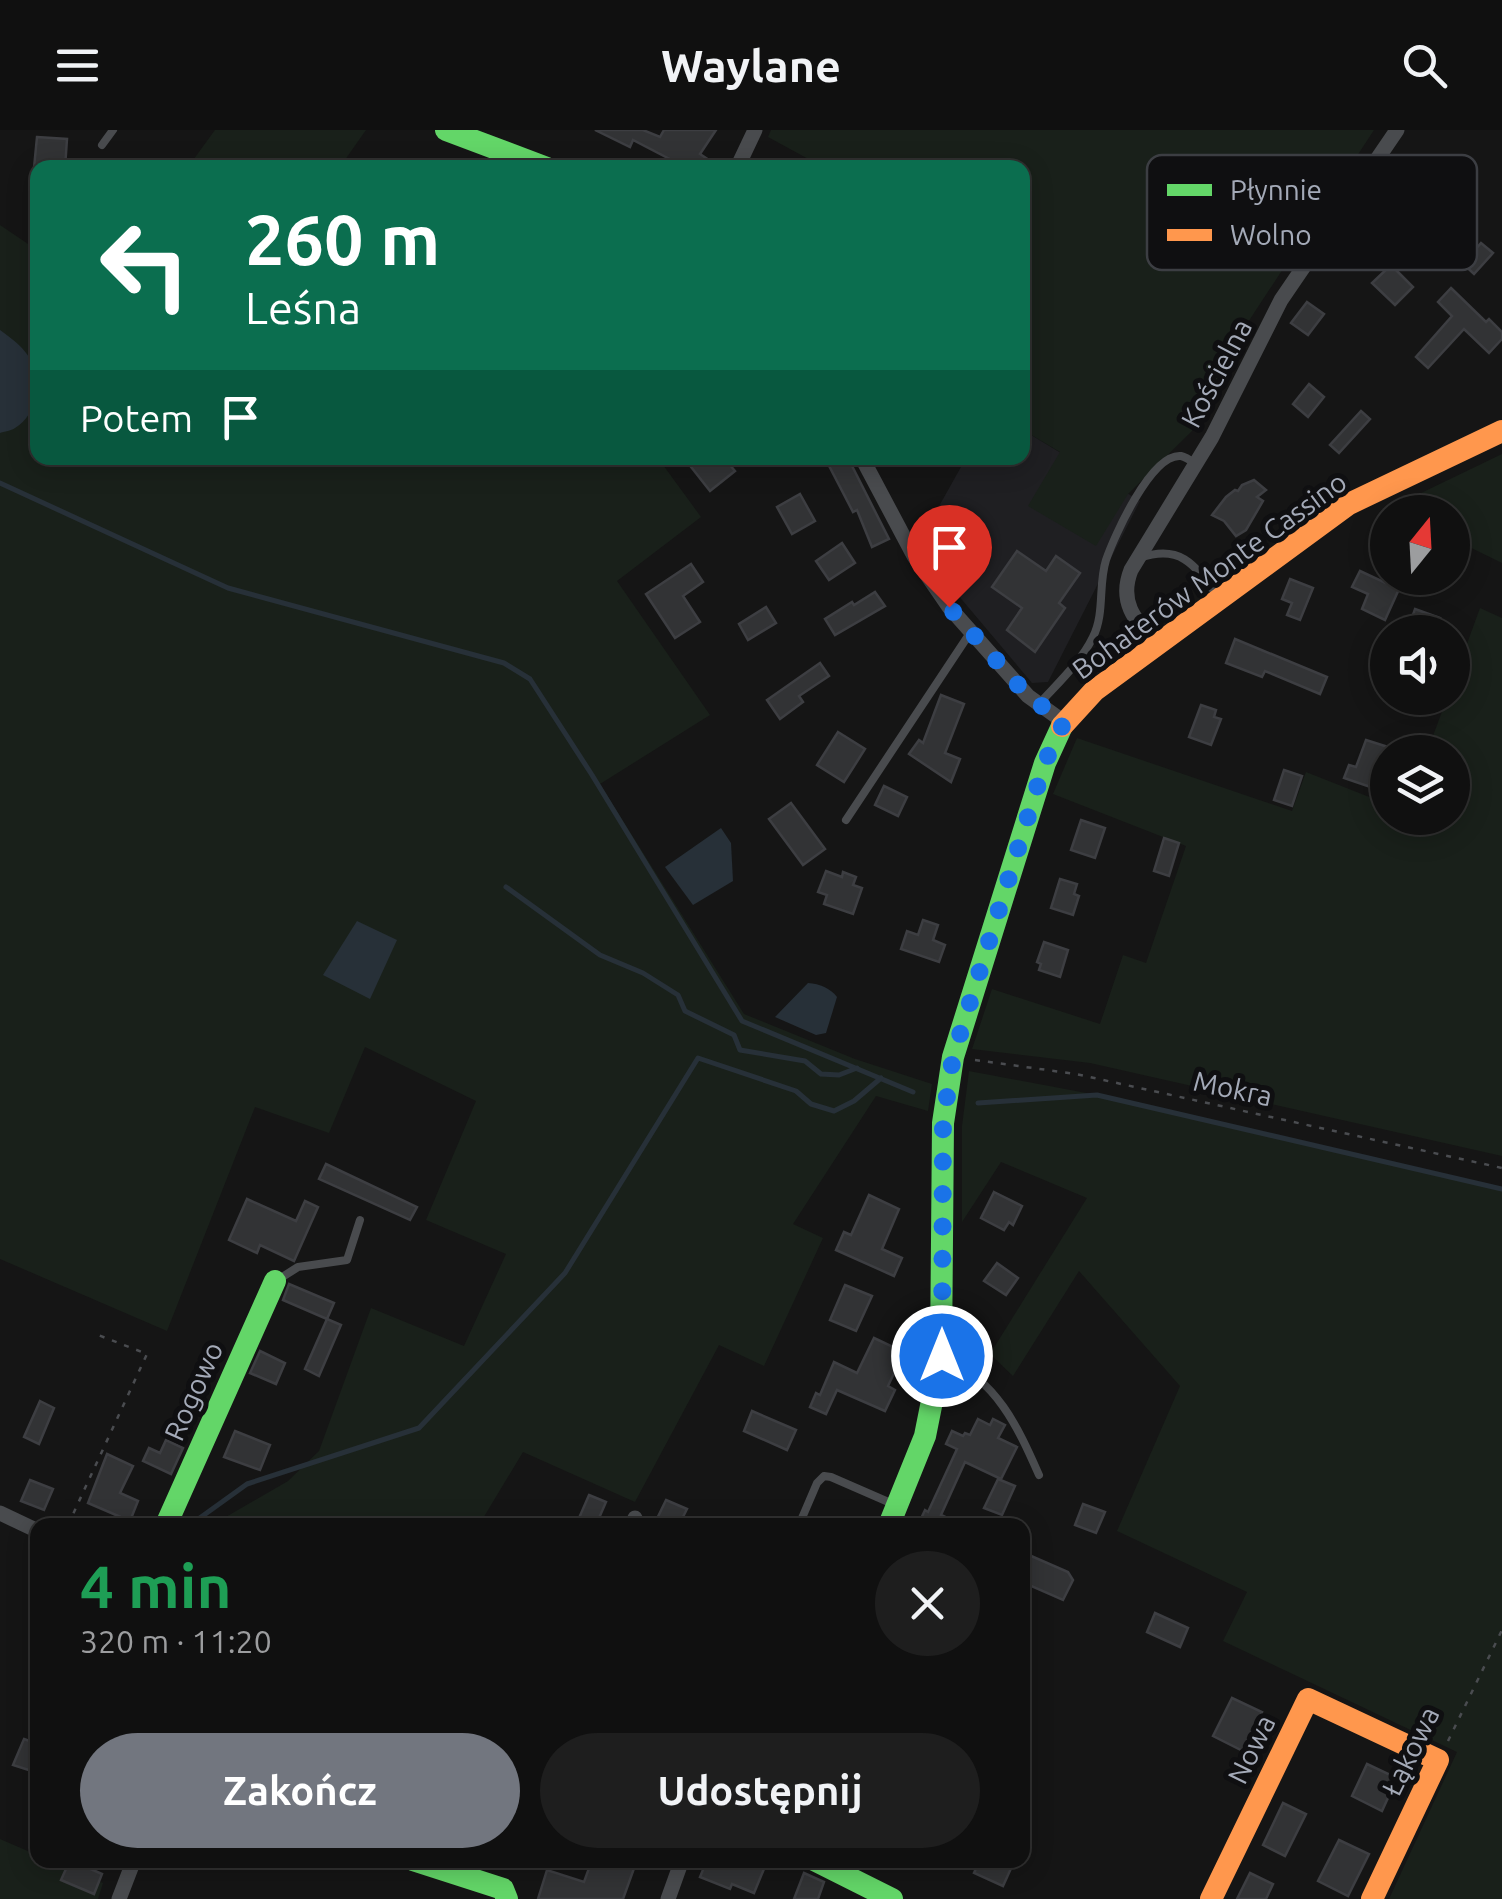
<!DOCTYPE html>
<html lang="pl">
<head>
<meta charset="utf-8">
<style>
  body { margin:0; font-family:Ubuntu,sans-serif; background:#1e1e1e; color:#f1f3f6; height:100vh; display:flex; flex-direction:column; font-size:38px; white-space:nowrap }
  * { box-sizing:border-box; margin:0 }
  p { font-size:32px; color:#9c9d9f }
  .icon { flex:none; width:55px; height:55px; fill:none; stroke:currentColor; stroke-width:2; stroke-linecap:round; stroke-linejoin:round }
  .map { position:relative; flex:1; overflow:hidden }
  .panel { position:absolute; left:30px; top:1388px; width:1000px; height:350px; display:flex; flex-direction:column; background:#101010; border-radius:20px; box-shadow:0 5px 25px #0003,0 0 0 2px #303030 }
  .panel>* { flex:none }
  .guide { position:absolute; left:30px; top:30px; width:1000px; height:305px; border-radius:20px; box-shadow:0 5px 25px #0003,0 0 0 2px #303030; background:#0b6e4f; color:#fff; overflow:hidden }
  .needle { width:65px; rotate:18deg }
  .buttons { position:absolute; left:1370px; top:365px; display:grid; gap:20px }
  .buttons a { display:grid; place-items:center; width:100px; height:100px; border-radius:50%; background:#101010; box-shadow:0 5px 25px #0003,0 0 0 2px #303030; font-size:50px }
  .pin { position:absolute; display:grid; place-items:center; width:85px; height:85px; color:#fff; margin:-102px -42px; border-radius:50% 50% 50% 0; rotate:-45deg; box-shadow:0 0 10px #0007 }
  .pin .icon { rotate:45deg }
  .me { position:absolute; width:110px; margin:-55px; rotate:0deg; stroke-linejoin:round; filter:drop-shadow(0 0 8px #0008) }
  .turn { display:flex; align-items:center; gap:35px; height:210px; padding:0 50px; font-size:45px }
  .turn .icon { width:130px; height:130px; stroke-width:2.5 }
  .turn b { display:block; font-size:70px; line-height:85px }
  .then { display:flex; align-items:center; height:95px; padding:0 50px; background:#0003; gap:20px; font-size:38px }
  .round { display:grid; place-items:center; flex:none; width:105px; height:105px; border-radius:52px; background:#1e1e1e }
  .headline { display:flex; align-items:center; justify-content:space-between; height:170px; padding:0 50px }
  h1 { font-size:60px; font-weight:700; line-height:75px; color:#1e9e55 }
  .button { display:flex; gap:20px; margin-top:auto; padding:20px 50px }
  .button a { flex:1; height:115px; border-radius:60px; background:#72767f; color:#fff; font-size:40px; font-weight:700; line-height:115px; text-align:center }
  .button a+a { background:#1e1e1e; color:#f1f3f6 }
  header { display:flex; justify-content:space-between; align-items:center; height:130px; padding:0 50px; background:#101010; font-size:45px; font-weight:700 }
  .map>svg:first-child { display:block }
</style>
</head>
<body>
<header><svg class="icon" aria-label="menu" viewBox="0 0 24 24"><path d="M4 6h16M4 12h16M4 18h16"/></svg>Waylane<svg class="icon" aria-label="search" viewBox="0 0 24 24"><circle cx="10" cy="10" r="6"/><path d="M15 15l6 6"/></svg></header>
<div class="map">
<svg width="1502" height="1769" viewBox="0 0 1502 1769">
  <rect width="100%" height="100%" fill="#151515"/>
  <path fill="#1f1f22" d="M1023,300L1140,371L1048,552L1032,553L931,433L919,412L966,328H1022Z"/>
  <g fill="#19201a">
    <path d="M215,0H366L340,37H188Z"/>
    <path d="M771,0H1374L1237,209L1192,301L1128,364L1096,416L1028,376L1060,322L1023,300L1022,38L823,37L768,7Z"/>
    <path d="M0,95L37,120L38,328H658L701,387L617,451L710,585L600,654L744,884L855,929L932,954L928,981L876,966L793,1094L823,1108L764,1236L719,1215L635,1372L523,1322L479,1395H394L374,1388L370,1395H212L288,1351L319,1321L371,1178L464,1216L506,1124L426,1090L476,971L365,917L329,1003L255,977L167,1201L0,1129Z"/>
    <path d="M1502,324V433L1453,409L1452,382H1400L1390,378Z"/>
    <path d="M1480,478L1502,488V1026L1090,933L972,919L992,859L1100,894L1123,825L1146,833L1186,716L1053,664L1077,608L1292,681L1306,642L1387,674L1388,688H1452V622H1427L1447,568H1452L1453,552Z"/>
    <path d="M969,941L1097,965L1502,1059V1769H1389L1457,1622L1223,1511L1247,1462L1117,1401L1180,1256L1079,1141L1013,1246L990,1224L1087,1068L1001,1032L962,1092V996Z"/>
    <path d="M0,1709L37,1725L38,1730H50L103,1753L98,1769H0Z"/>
  </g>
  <g fill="#273038">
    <path d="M0,200C11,208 21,215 29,227C42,248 38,285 15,298C13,300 3,302 0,303Z"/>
    <path d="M721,698L731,713L733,751L693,775L665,737Z"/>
    <path d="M357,791L397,810L370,869L323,845Z"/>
    <path d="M808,853C820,854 830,858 837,867L826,903L816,905L775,887Z"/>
  </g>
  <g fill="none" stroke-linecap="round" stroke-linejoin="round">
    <g stroke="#273038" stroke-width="5">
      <path d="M0,353L228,458L504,533L530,549L592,645L742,891L913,962"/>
      <path d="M506,757L600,825L643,843L678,865L685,881L734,905L740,920L805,931L821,944L839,945L857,938"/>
      <path d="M978,973L1097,965L1502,1059"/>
      <path d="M190,1395L247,1354L419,1298L565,1143L698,928L796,961L811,974L834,981L854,971L881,948"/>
    </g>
  </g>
  <g fill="#323335" stroke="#3d3e42" stroke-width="2.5">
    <path d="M595,0H643L660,7L664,0H716L700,24L721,38H687L633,10L630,17Z"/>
    <path d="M37,7L67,9L65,38H34Z"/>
    <path d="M1454,103L1474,121L1481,113L1493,123L1474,144L1443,115Z"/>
    <path d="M1391,135L1413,157L1395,175L1372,153Z"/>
    <path d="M1451,158L1486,192L1489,189L1502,202V209L1489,223L1464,199L1428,238L1416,227L1452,186L1438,172Z"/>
    <path d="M1307,172L1324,184L1308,205L1291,193Z"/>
    <path d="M1309,254L1324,267L1308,287L1293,274Z"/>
    <path d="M1361,281L1370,289L1339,323L1330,315Z"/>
    <path d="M684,328H724L735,341L710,361Z"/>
    <path d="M825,328H848L889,409L872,417L857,380L853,382Z"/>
    <path d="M1254,350L1266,360L1257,367L1263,371L1246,400L1236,406L1224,391L1212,385L1226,367L1235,360L1238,361L1242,355Z"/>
    <path d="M800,364L815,391L792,404L777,377Z"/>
    <path d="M842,413L855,433L829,450L816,431Z"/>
    <path d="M1017,421L1046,441L1056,426L1080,443L1059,473L1065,478L1035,522L1007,500L1022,478L992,457Z"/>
    <path d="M691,434L703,452L683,466L700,492L675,508L646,464Z"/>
    <path d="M1360,441L1399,459L1385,490L1362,479L1368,464L1352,457Z"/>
    <path d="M1290,449L1313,458L1300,490L1287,485L1292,473L1282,469Z"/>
    <path d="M875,462L885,476L835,505L825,489L852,472L854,475Z"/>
    <path d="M766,477L776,493L748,510L739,494Z"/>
    <path d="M1415,479L1440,488L1434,502H1407Z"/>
    <path d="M1235,509L1327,547L1320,564L1265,541L1262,547L1226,533Z"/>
    <path d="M820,533L829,546L799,566L803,572L780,589L767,570Z"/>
    <path d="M941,565L964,574L945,623L960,629L951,652L909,624L919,610L923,613Z"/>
    <path d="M1201,575L1216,580L1214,587L1221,589L1211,615L1189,607Z"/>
    <path d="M838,602L865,619L844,652L817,635Z"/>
    <path d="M1366,610L1388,617V663L1344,648L1349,635L1356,637Z"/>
    <path d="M1284,640L1302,646L1292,676L1274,670Z"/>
    <path d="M884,656L907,667L898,686L875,675Z"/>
    <path d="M791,673L825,719L803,735L769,689Z"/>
    <path d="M1081,690L1105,698L1095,728L1071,720Z"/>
    <path d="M1164,708L1179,713L1169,746L1154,741Z"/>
    <path d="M826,741L842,747L843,742L856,747L853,755L862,758L853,784L824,774L827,765L818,762Z"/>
    <path d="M1060,749L1077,754L1074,764L1079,766L1073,785L1051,778Z"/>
    <path d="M923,790L938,795L933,810L945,815L939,832L901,819L907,801L918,805Z"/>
    <path d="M1044,812L1068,820L1060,847L1039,840L1041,834L1037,832Z"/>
    <path d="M326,1034L417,1077L410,1090L319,1049Z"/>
    <path d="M994,1062L1022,1076L1013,1095L1009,1092L1004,1100L981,1088Z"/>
    <path d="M869,1065L899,1079L882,1119L902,1128L894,1146L836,1120L844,1102L851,1105Z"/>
    <path d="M247,1069L296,1091L305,1071L318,1077L294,1131L260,1115L257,1123L229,1110Z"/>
    <path d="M997,1133L1018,1148L1006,1165L984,1151Z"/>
    <path d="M289,1154L334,1173L327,1189L283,1170Z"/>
    <path d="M845,1155L872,1166L856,1201L830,1190Z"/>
    <path d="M327,1189L341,1195L319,1246L305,1239Z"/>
    <path d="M874,1208L904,1222L888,1256L895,1260L885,1281L837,1260L826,1284L810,1277L816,1263L820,1265L834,1232L857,1243Z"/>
    <path d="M260,1221L285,1233L276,1254L250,1243Z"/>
    <path d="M40,1271L54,1278L39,1314L24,1307Z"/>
    <path d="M752,1281L796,1300L787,1320L744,1301Z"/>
    <path d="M978,1289L990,1295L993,1289L1005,1295L998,1308L1017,1317L1001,1349L965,1332L941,1385L962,1395H918L925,1380L928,1382L957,1319L946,1314L952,1301L963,1306L965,1303L970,1305Z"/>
    <path d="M235,1301L270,1315L260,1340L224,1327Z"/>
    <path d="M166,1310L183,1318L171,1344L143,1331L149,1318L160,1323Z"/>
    <path d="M107,1324L133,1336L120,1363L138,1371L130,1391L88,1373Z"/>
    <path d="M998,1349L1015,1356L1002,1385L984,1378Z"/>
    <path d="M30,1350L53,1359L44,1380L21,1371Z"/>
    <path d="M589,1365L606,1372L596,1395H576Z"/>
    <path d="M666,1370L687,1379L679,1395H654Z"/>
    <path d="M1083,1374L1105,1382L1096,1403L1075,1395Z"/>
    <path d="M1022,1422L1068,1442L1073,1450L1063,1470L1022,1452Z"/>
    <path d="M1155,1483L1188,1498L1180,1517L1147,1502Z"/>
    <path d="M1232,1568L1262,1582L1243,1621L1213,1606Z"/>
    <path d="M24,1609L38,1614V1643L13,1635Z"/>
    <path d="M1367,1634L1397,1648L1382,1681L1352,1666Z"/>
    <path d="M1283,1673L1306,1684L1285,1726L1263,1715Z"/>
    <path d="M1339,1710L1369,1724L1348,1766L1318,1751Z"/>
    <path d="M70,1730L102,1744L94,1764L61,1750Z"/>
    <path d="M592,1730H637L623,1769H538L547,1740L584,1752Z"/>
    <path d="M707,1730H755L766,1734L754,1763L732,1754L730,1759L700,1747Z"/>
    <path d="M980,1730H1004L1013,1734L1003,1756L974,1743Z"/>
    <path d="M804,1743L824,1752L818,1769H794Z"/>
    <path d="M1250,1743L1273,1754L1266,1769H1237Z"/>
  </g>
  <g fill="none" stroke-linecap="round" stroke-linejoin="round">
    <g stroke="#4a4c50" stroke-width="2.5" stroke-dasharray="5 8" stroke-linecap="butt">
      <path d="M975,930L1076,944L1502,1038"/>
      <path d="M68,1395L147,1224L93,1203"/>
      <path d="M1448,1611L1502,1500"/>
    </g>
    <g stroke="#494b4e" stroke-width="8">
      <path d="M102,15L113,0"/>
      <path d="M1140,428C1180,414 1194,434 1217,465"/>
      <path d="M1039,574C1058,553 1081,532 1093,507C1105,483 1098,455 1106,430C1114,407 1151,323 1181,326C1186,327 1190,330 1194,333"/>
      <path d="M846,690L970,503"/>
      <path d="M279,1149L298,1137L347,1130L360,1090"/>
      <path d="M945,1227C997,1252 1017,1295 1039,1345"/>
      <path d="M799,1395L817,1353L824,1346L831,1347L893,1374"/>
    </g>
    <g stroke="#494b4e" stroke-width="15">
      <path d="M737,38L755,0"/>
      <path d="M862,328L914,426L949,477L1028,566L1064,592"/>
      <path d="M1157,515C1136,491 1118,473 1131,440L1212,307L1281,170L1397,0"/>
      <path d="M0,1383L38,1401"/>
      <path d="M632,1395L635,1388"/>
      <path d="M119,1769L134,1730"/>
      <path d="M668,1769L682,1730"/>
    </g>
    <g stroke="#63d668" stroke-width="22">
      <path d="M446,0L547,38"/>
      <path d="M166,1395L275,1151"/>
      <path d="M889,1395L925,1306L941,1226L943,993L953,927L1045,633L1062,596"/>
      <path d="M413,1730L503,1759L507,1769"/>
      <path d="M814,1730L892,1769"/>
    </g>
    <g stroke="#ff974d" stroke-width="22">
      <path d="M1062,596L1094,561L1349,374L1502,301"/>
      <path d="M1211,1769L1308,1569L1438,1630L1372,1769"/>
    </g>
  </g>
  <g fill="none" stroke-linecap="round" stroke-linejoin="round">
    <path stroke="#1a73e8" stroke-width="18" stroke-dasharray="0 32.4" d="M942,1226L943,993L953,927L1045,632L1064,592L1028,566L949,477"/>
  </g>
  <g text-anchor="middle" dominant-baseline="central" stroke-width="10" stroke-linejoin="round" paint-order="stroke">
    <g font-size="28" fill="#a4aab8" stroke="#0f0f11">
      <text transform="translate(1216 243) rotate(-62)">Kościelna</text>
      <text transform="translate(1209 445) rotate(-36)">Bohaterów Monte Cassino</text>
      <text transform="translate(1233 958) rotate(12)">Mokra</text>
      <text transform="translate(193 1261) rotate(-66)">Rogowo</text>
      <text transform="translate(1251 1619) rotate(-64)">Nowa</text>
      <text transform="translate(1410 1621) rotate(-64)">Łąkowa</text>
    </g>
  </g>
  <rect x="1147" y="25" width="330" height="115" rx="15" fill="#0f0f11" stroke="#3c3e43" stroke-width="2.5"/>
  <rect x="1167" y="54" width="45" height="12" fill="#63d668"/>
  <rect x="1167" y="99" width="45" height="12" fill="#ff974d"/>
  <g font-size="28" fill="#a4aab8">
    <text x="1230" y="70">Płynnie</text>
    <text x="1230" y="115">Wolno</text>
  </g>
</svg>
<div class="buttons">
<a><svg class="needle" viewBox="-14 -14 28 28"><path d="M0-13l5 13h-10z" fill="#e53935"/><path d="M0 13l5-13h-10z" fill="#9c9d9f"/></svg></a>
<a><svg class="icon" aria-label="sound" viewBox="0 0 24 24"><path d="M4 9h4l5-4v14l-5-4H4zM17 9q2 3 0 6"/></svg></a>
<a><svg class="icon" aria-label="layers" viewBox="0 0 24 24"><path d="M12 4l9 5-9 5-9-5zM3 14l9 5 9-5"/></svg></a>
</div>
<div class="pin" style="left:949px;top:477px;background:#d93025"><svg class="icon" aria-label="arrive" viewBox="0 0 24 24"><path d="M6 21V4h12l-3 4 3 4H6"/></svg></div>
<svg class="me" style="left:942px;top:1226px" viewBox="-20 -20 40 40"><circle r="17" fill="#1a73e8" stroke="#fff" stroke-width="3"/><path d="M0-11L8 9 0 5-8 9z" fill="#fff"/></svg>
<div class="guide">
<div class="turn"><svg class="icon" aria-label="left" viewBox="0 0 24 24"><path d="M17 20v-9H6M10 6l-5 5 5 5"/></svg><div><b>260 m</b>Leśna</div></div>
<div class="then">Potem<svg class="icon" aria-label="arrive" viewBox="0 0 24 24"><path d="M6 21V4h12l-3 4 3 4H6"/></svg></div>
</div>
<section class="panel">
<div class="headline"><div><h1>4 min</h1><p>320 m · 11:20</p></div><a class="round"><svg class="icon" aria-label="close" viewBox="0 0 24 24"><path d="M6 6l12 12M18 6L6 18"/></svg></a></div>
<div class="button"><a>Zakończ</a><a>Udostępnij</a></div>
</section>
</div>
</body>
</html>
